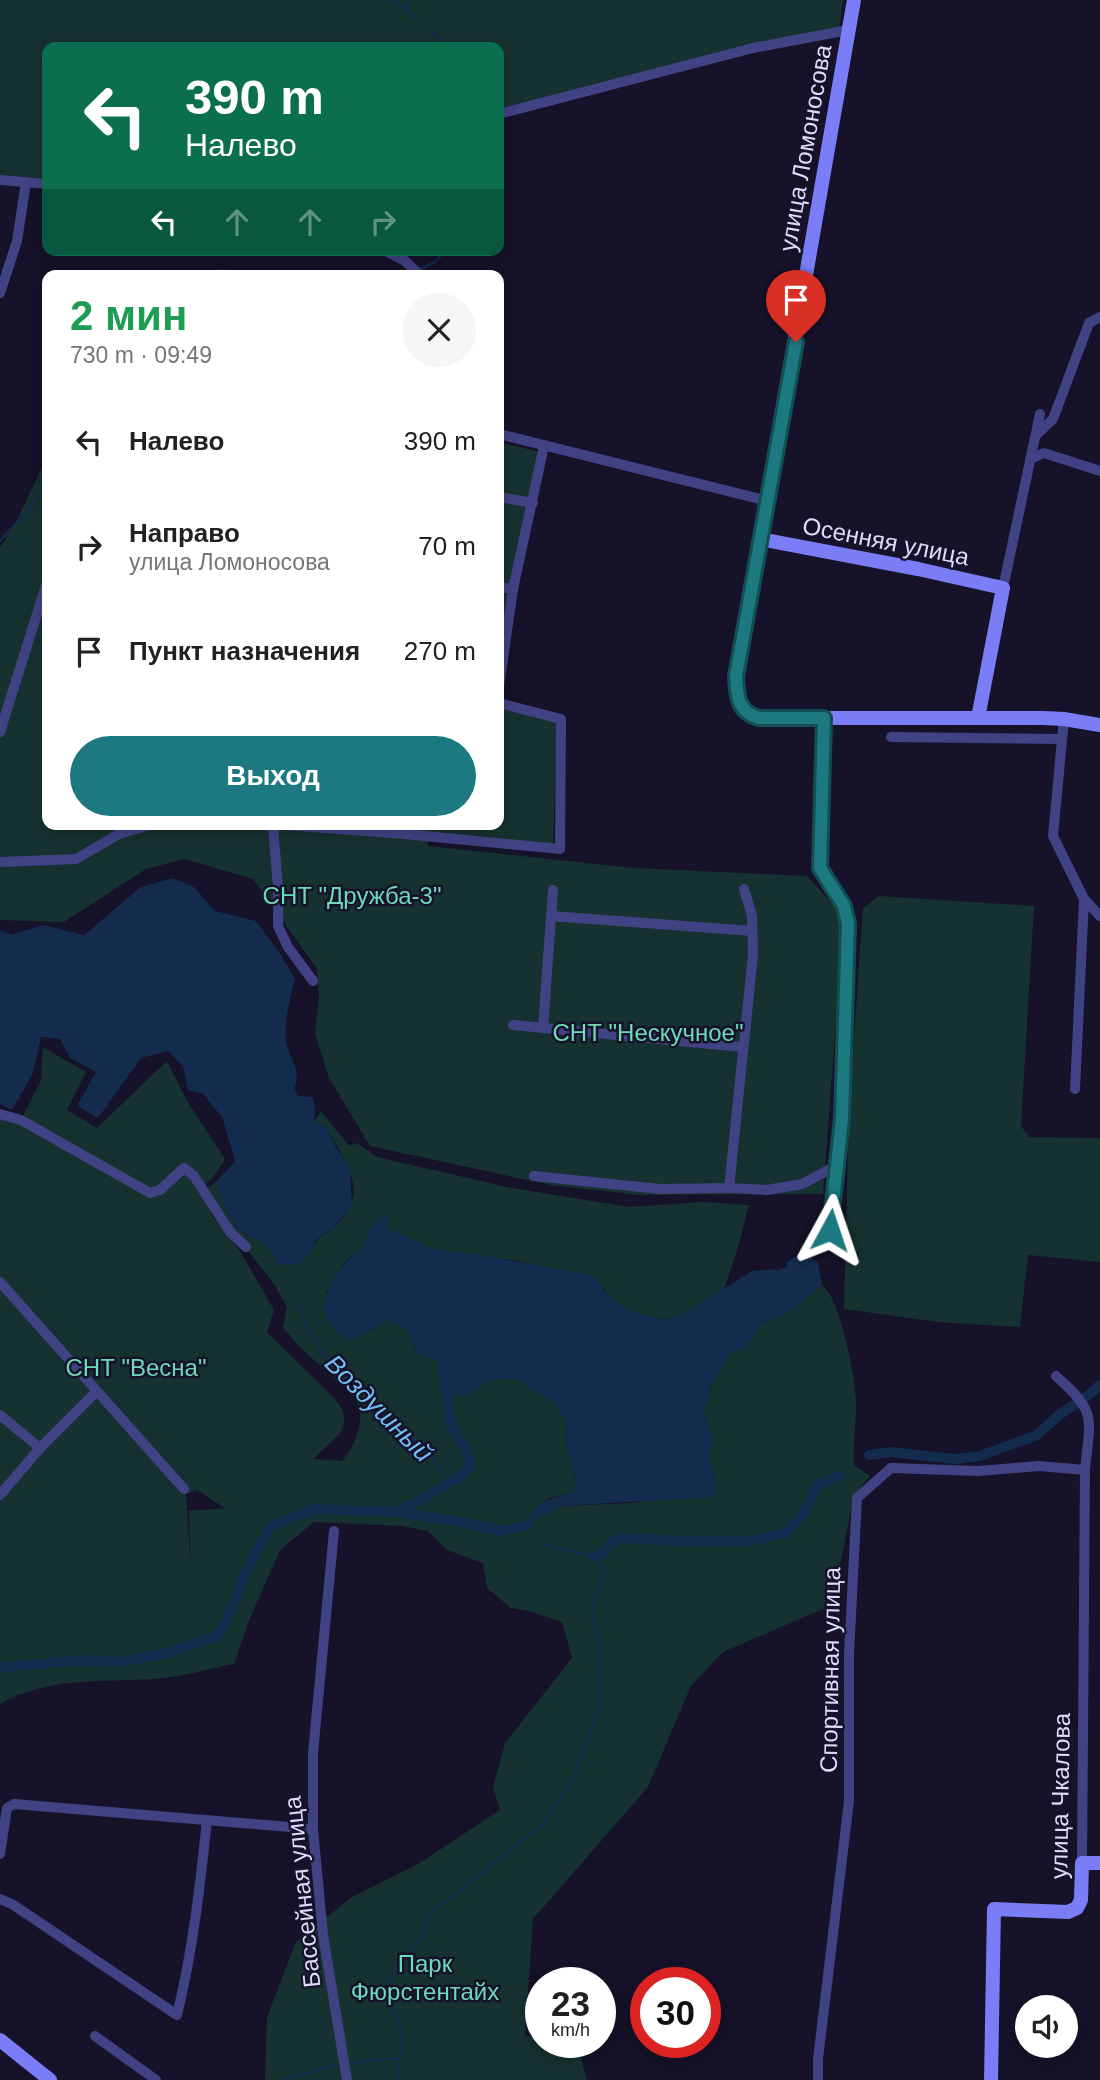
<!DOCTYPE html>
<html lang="ru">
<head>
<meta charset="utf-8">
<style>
  body { margin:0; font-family:Helvetica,sans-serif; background:#f6f6f6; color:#202124; height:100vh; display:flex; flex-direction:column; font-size:26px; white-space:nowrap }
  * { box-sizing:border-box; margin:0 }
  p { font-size:23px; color:#757577 }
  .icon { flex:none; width:38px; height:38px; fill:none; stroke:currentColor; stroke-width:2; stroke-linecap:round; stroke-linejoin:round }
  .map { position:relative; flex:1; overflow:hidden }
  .details { position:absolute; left:42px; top:270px; width:462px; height:560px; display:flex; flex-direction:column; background:#fff; border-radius:14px; box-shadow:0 4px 18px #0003 }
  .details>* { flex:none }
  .guide { position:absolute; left:42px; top:42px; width:462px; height:214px; border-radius:14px; box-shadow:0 4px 18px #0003; background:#0b6e4f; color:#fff; overflow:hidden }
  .buttons { position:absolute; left:1015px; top:1995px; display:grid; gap:14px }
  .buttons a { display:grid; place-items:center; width:63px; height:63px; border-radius:50%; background:#fff; box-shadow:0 4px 18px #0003; font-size:35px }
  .speed { position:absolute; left:525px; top:1967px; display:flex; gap:14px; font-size:35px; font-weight:700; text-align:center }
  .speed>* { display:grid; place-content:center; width:91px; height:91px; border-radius:50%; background:#fff; box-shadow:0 4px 18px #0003; line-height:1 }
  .speed small { font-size:18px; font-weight:400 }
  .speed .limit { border:10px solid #d22; background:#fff; color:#111 }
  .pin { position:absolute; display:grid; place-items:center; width:60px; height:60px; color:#fff; margin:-72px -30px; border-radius:50% 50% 50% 0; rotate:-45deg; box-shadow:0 0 7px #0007 }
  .pin .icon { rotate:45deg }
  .me { position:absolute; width:77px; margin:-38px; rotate:5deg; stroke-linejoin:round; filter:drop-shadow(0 0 5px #0008) }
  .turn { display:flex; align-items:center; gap:24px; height:147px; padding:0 28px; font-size:32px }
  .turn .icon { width:91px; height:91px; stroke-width:2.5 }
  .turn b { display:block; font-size:49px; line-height:60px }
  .lanes { display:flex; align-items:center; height:66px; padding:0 28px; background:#0003; justify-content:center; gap:35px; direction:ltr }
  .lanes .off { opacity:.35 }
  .round { display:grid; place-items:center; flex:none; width:74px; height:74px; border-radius:37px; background:#f6f6f6 }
  .head { display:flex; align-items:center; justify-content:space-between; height:119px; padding:0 28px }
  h1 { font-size:42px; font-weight:700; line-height:52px; color:#1e9e55 }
  .cta { display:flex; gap:14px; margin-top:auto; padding:14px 28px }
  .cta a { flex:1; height:80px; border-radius:42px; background:#1b797f; color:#fff; font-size:28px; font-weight:700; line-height:80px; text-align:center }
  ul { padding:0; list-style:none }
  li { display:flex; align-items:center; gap:21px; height:105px; padding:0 28px }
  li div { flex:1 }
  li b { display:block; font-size:26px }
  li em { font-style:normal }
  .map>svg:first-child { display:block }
</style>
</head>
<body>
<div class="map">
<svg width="1100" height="2080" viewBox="0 0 1100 2080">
  <rect width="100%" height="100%" fill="#151229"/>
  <g fill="#163230" fill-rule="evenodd">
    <path d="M0,0H843L839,28L499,116V47H47V185L0,181Z"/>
    <path d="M499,442L540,452L499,690Z"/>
    <path d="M47,457V824H499V708L557,720L553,848L427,837L428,846L633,868L807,876L844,916L823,1194L639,1195L551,1185L370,1146L329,1078L315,1034L319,998L317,969L253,879L184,859L146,869L64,922L0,920V548L16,522Z"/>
    <path d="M879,896L1034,906L1021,1126L1029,1137L1100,1138V1262L1028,1255L1020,1327L938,1322L844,1309L849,1108L863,908Z"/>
    <path d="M43,1047L86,1072L67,1110L97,1128L167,1061L187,1101L225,1159L212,1179L199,1189L213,1217L240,1251L274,1310L267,1332L333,1397C361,1428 331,1438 314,1459L342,1461C354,1447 367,1420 356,1401C345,1382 316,1364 301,1348C294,1342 289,1334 283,1327L287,1307L274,1284L232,1230L207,1188L216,1182L235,1226L249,1237L258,1239L271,1248L311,1252C317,1235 326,1236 337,1225C372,1187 343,1163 327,1127L314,1122L321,1111L349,1146L357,1143L377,1157L507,1187L629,1207L703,1202L749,1205L737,1251L724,1289L683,1314L662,1320L637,1313L622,1306L609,1296L601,1285L519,1261L436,1250L396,1233L378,1221L370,1228L363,1249C345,1255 335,1277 326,1293L366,1333L387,1319L406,1329L417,1353L437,1360L441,1374L465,1397L486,1381L515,1378L553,1402L566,1421L565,1438L577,1483L571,1493L549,1498L528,1524L560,1506L631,1503L716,1487L709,1452L712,1439L703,1409C708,1402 708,1395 711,1387C715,1374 724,1362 732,1351L745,1349L761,1323L787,1313L822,1285C840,1297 855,1377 856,1399C857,1421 852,1443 854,1465L870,1476L854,1496L832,1605L723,1652L691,1686L648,1787L533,1919L525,2035L541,2040V2042H550L579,2051L587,2080H265L267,2017L296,1942L352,1897L420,1863L500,1810L493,1787L505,1743L572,1658L562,1622L529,1611L511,1608L487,1588L483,1563L447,1550L428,1531L403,1526L314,1522L280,1550L248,1623L234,1664C208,1669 181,1677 154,1679C103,1682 46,1677 0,1704V1114L21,1120L41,1080ZM197,1490L225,1508L189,1511L191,1569L186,1494Z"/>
  </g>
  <g fill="#132b4c">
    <path d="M173,878L194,887L215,911L256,921L281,955L295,979C290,998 284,1021 286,1041C289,1059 303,1071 294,1089L298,1096L312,1097L315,1105L314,1122L327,1127L336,1147L350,1168L352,1205L335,1227L315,1241L311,1252L300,1264L277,1265C265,1233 258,1247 238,1228C228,1218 222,1196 216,1182L235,1161L222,1117L203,1094L188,1090L183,1067L168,1051L141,1058L98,1118L77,1106L96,1072L70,1058L60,1039L41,1037L33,1073L12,1110L0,1104V930L11,935L43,925L84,935L141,887Z"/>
    <path d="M383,1215L389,1218L387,1226L391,1230L436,1250L475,1254L587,1274L597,1279L605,1292L622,1306L637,1313L662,1320L683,1314L752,1271L774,1269L776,1271L787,1267L786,1263L795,1257L810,1253L813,1261H818L822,1285L787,1313L761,1323L745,1349L732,1351L711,1385L707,1403L703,1409L712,1439L709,1452L716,1488L713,1497L560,1506L528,1525C532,1502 551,1498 571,1493L577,1483L565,1438L566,1421L553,1402L515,1378L486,1381L465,1397L441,1391L437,1360L417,1353L406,1329L387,1320L351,1341C340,1334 329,1328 325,1313C319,1295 345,1255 363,1249L370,1228Z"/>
  </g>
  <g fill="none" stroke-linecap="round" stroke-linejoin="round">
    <g stroke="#132b4c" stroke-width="2.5">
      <path d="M393,0L407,10"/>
      <path d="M408,0L407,10L417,19"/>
      <path d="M431,29L448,47"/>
      <path d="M420,269L435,262L446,250"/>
      <path d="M215,275L219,270L252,275"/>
      <path d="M0,541L47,489"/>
      <path d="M300,1304L306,1325L322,1352L432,1457L443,1475"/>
      <path d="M351,2063L399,2058"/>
      <path d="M283,2080L336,2065"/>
      <path d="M401,2080L397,2074L403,2041L399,2023L390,2003L388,1983L424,1934L428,1913L447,1901L543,1824L573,1779L600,1705L599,1641L592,1612L606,1569L593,1556L546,1545"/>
    </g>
    <g stroke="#132b4c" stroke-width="10">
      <path d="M869,1455L891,1452L954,1459L965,1458"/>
      <path d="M970,1457L980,1456L1037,1435L1059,1415L1087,1396L1100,1385"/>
      <path d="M398,1512L460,1477L470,1466L467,1450L451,1426L446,1392"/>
      <path d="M593,1556L603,1554L612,1542L623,1538L680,1541H750L786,1533L805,1511L817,1485L840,1476"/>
      <path d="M0,1668L78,1660L120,1662L167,1653L217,1636L227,1621L245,1573L271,1526L314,1509L398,1512L461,1522L501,1531L528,1525"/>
    </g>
    <g stroke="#414284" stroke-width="10">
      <path d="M499,114L753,48L848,30"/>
      <path d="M0,180L47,184"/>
      <path d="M384,250L405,261L420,275"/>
      <path d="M0,293L17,241L26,182"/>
      <path d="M499,434L768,501"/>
      <path d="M1037,434L1053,419L1089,323L1100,317"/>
      <path d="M1030,459L1044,453L1100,471"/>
      <path d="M499,497L533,503"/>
      <path d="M499,587L513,589L544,446"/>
      <path d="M1003,588L1040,414"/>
      <path d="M499,687L513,589"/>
      <path d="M823,718L820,868L844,907L848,924L842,1118L830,1230"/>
      <path d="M1064,719L1053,836L1084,899L1075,1089"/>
      <path d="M0,732L47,582"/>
      <path d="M891,737L1062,739"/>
      <path d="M262,824L273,825L278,889V926L288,947L313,981"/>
      <path d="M273,824L404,834L560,849L561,719L499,703"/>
      <path d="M0,862L76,859L119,834L153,824"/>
      <path d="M1084,899L1100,916"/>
      <path d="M551,916L752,931"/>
      <path d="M513,1025L742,1047"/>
      <path d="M543,1028L553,890"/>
      <path d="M0,1114L21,1120L150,1193L160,1190L184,1168L194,1176L230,1232L246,1247"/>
      <path d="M534,1176L660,1189L729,1188L753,955L752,916L744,889"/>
      <path d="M729,1188L767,1190L802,1184L836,1166"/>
      <path d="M0,1282L184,1489"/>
      <path d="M1056,1376C1098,1413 1090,1418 1085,1470L1082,1863"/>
      <path d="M0,1415L40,1448"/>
      <path d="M0,1495L40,1448L96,1392"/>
      <path d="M334,1531L313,1753V1829L323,1935L347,2080"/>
      <path d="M0,1854L7,1808L14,1804L313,1829"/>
      <path d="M0,1899L12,1904L177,2015C193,1950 200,1886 207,1820"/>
      <path d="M95,2036L156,2080"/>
      <path d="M818,2080V2059L849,1801V1654L857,1498L891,1468L978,1471L1039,1466L1085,1470"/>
    </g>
    <g stroke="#7a7df6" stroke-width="14">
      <path d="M854,0L736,676C737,695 737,712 759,718H1043L1064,719L1100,725"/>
      <path d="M760,539L918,569L1003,588L978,718"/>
      <path d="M0,2040L50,2080"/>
      <path d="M991,2080L994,1909L1068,1912L1077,1908L1081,1900L1082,1863H1100"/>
    </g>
  </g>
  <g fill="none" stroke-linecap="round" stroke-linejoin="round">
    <g stroke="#124f53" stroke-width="18">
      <path id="route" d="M796,342L736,676C737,695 737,712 759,718H824L820,868L844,906L848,924L842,1118L830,1230"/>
    </g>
    <use href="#route" stroke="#1b797f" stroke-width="12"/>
  </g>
  <g text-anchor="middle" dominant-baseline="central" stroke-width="5" stroke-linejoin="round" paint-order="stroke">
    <g font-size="24" fill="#dedcfd" stroke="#151229">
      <text transform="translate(805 148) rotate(-80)">улица Ломоносова</text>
      <text transform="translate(886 541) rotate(11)">Осенняя улица</text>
      <text transform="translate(830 1670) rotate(-89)">Спортивная улица</text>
      <text transform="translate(1060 1796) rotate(-89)">улица Чкалова</text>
      <text transform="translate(302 1892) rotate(-96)">Бассейная улица</text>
    </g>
    <g font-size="24" fill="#6cd9b8" stroke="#151229">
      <text x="352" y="895">СНТ "Дружба-3"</text>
      <text x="648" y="1032">СНТ "Нескучное"</text>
      <text x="136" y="1367">СНТ "Весна"</text>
      <text x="425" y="1963">Парк<tspan x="425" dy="28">Фюрстентайх</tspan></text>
    </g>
    <g font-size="26" font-style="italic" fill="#71bff6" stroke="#151229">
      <text transform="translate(379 1408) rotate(45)">Воздушный</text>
    </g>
  </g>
</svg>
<div class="buttons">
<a><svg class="icon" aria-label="sound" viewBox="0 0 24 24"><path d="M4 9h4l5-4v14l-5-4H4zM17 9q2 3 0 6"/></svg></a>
</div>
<div class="speed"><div>23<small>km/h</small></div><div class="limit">30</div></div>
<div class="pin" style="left:796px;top:342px;background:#d93025"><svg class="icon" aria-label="arrive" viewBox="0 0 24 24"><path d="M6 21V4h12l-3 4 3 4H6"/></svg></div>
<svg class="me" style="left:830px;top:1230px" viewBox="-20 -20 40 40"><path d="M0-17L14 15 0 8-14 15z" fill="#1b797f" stroke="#fff" stroke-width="4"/></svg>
<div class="guide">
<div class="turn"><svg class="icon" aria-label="left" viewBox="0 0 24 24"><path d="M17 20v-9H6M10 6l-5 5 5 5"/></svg><div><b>390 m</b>Налево</div></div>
<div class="lanes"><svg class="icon" aria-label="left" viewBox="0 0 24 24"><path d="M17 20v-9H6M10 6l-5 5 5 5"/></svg><svg class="icon off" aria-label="ahead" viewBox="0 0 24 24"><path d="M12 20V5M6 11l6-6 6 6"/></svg><svg class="icon off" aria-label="ahead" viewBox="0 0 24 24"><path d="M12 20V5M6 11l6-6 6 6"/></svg><svg class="icon off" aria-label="right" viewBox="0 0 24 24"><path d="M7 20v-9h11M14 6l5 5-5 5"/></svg></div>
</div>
<section class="details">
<div class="head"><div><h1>2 мин</h1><p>730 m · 09:49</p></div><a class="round"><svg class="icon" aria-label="close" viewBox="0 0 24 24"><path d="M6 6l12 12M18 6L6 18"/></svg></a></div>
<ul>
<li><svg class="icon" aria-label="left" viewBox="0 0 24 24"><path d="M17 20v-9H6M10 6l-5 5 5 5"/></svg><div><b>Налево</b></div><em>390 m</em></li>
<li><svg class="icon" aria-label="right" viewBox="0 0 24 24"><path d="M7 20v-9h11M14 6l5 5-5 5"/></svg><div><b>Направо</b><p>улица Ломоносова</p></div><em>70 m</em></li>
<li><svg class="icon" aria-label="arrive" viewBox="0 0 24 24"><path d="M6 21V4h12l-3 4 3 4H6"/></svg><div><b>Пункт назначения</b></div><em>270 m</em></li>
</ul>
<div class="cta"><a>Выход</a></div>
</section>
</div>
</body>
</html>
